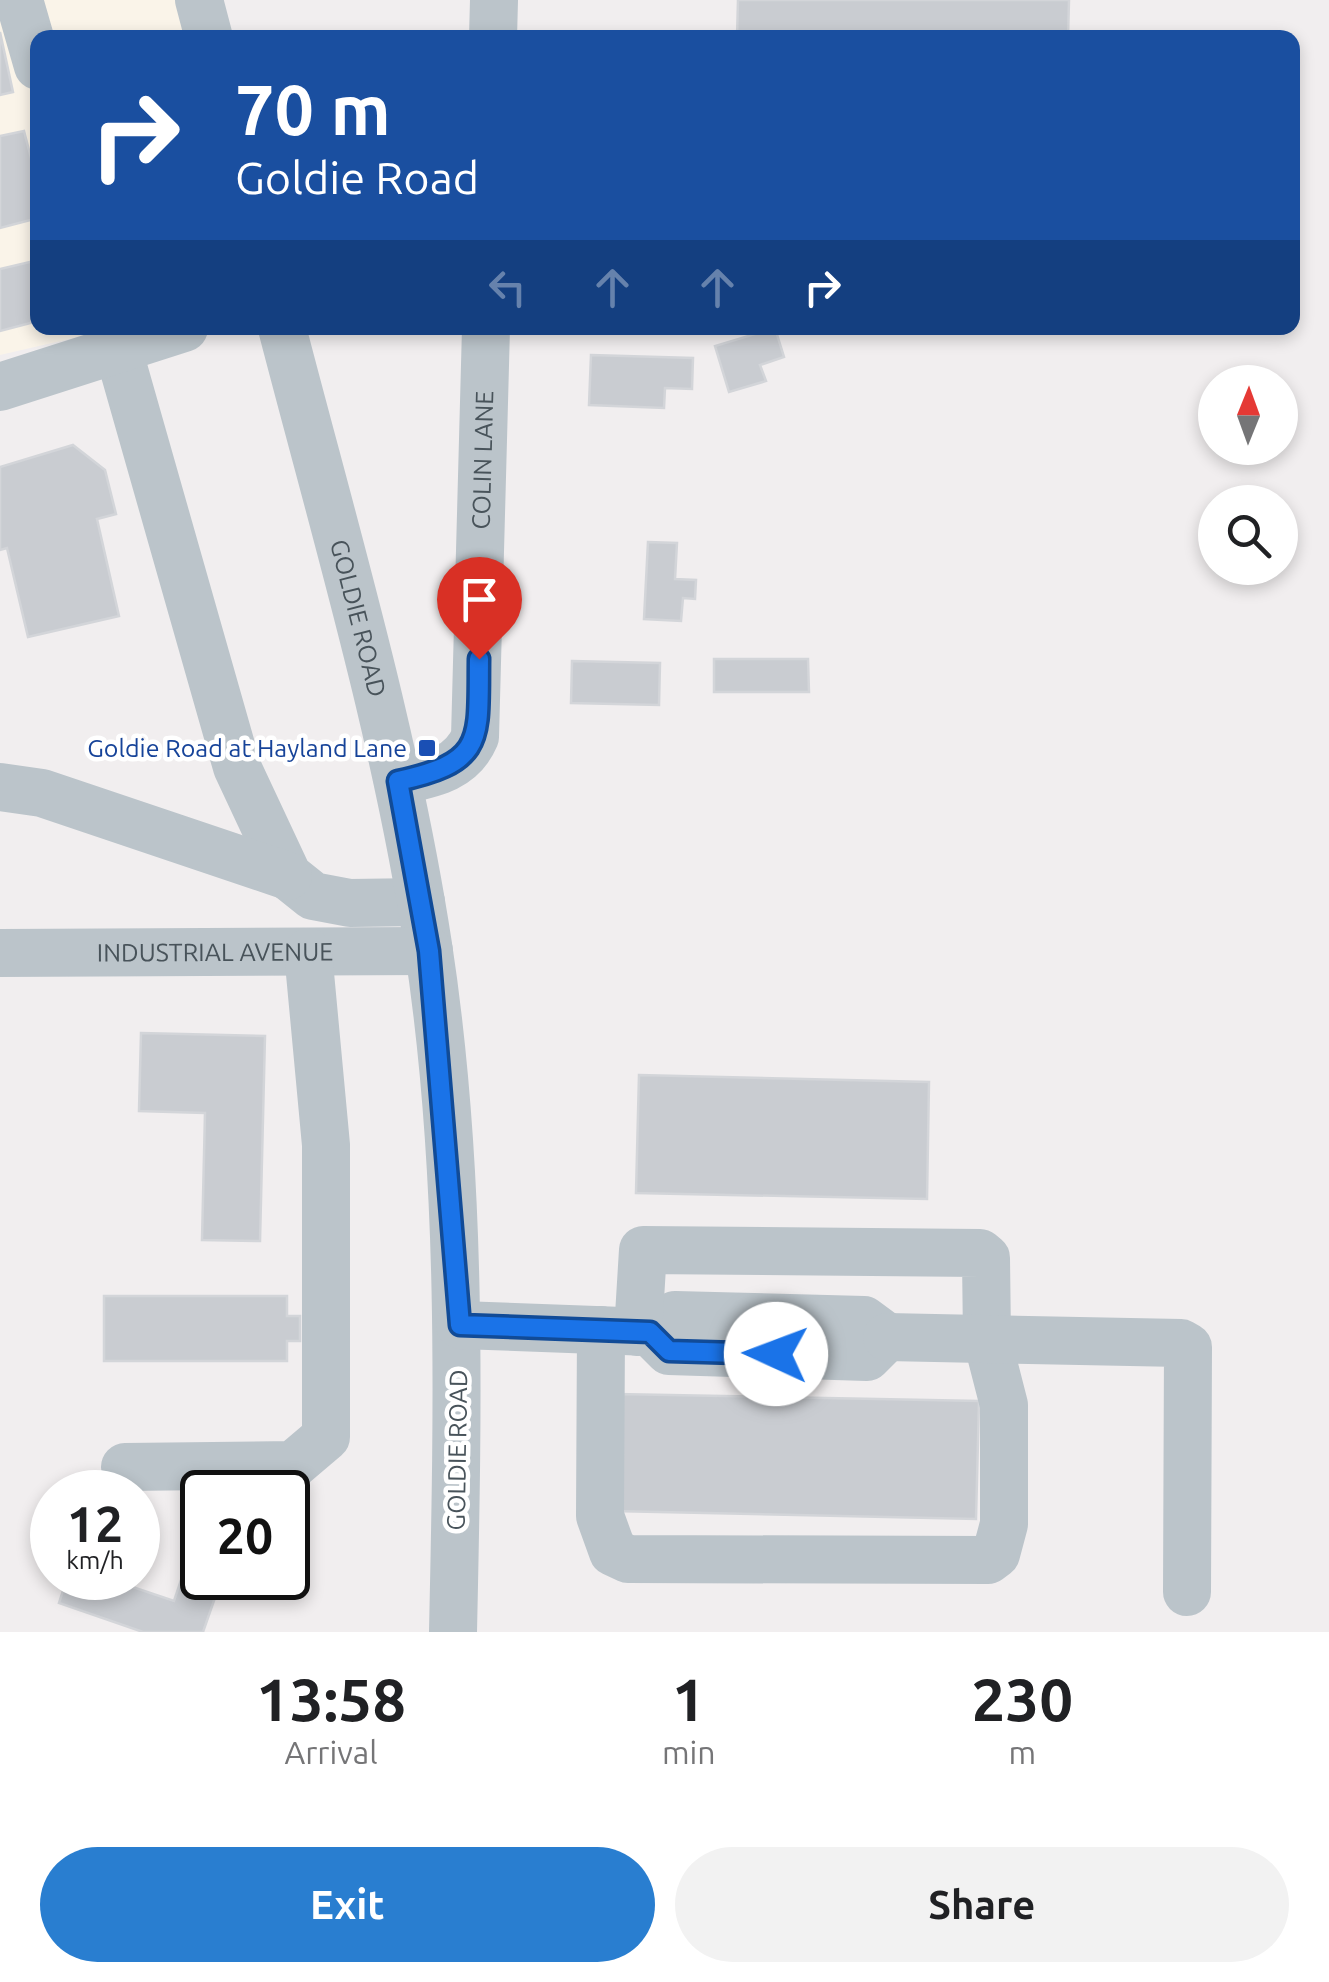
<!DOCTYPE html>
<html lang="en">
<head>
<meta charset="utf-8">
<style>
  body { margin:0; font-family:Ubuntu,sans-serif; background:#f2f2f2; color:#202124; height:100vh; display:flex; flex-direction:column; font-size:38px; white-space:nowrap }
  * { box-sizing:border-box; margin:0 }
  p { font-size:32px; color:#757577 }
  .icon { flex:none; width:55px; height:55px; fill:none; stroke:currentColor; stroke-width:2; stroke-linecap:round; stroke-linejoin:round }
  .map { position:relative; height:1632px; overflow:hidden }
  .details { display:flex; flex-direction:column; background:#fff; flex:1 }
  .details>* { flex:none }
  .banner { position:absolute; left:30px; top:30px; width:1270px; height:305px; border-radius:20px; box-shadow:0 5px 15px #0003; background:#1a4fa0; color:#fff; overflow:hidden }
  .needle { width:65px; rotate:1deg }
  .buttons { position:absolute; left:1198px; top:365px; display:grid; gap:20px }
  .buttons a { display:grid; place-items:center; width:100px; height:100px; border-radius:50%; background:#fff; box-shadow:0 5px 15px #0003; font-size:50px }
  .speed { position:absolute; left:30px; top:1470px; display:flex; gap:20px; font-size:50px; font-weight:700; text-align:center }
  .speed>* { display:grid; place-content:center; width:130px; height:130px; border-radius:50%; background:#fff; box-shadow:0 5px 15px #0003; line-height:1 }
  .speed small { font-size:25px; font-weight:400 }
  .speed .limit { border:5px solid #111; border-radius:15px; background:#fff; color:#111 }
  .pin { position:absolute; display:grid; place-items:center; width:85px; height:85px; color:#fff; margin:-102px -42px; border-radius:50% 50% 50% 0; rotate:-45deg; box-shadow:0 0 10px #0007 }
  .pin .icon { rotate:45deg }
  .me { position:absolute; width:110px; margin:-55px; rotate:272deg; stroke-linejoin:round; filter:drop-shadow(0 0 8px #0008) }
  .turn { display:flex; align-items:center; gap:35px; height:210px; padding:0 40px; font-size:45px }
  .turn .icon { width:130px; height:130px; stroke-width:2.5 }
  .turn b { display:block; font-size:70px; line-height:85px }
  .lanes { display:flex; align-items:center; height:95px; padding:0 40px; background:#0003; justify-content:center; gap:50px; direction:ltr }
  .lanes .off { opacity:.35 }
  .eta { display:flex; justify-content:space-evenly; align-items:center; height:170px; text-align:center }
  .eta b { font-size:60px; font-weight:700; line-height:70px }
  .primary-button { display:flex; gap:20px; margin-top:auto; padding:20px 40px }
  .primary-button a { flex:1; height:115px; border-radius:60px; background:#297ed0; color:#fff; font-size:40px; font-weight:700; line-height:115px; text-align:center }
  .primary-button a+a { background:#f2f2f2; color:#202124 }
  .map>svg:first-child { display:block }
</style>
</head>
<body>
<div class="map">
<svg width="1329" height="1632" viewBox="0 0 1329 1632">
  <rect width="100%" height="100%" fill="#f1eeef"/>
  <path fill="#faf4e9" d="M0,0H176L186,37L38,38V328H117L0,355Z"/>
  <g fill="#c9ccd1" stroke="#d3d5d9" stroke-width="2.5">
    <path d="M738,0H1069L1068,38H737Z"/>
    <path d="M0,32L13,92L0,95Z"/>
    <path d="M24,131L38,185V218L0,228V136Z"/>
    <path d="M38,260V321L0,331V269Z"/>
    <path d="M775,328L784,357L760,365L766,381L729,392L715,346Z"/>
    <path d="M591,355L693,358L692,389L665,388L664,408L589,405Z"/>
    <path d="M73,445L105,470L116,514L97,519L119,616L28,637L7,548L0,550V467Z"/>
    <path d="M648,542L677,543L675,579L696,580L695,599L683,598L681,621L644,619Z"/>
    <path d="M714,659H808L809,692H714Z"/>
    <path d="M572,661L660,663L659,705L571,703Z"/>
    <path d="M141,1033L265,1036L260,1241L202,1240L205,1113L139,1111Z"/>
    <path d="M639,1075L929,1082L927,1199L636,1193Z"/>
    <path d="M104,1296H287V1316H300V1341H287V1361H104Z"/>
    <path d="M616,1394L979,1401L976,1519L613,1511Z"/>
    <path d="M67,1578H106L174,1601L181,1580L217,1592L203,1632H143L59,1603Z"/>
  </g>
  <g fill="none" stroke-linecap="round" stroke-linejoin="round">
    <g stroke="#bbc4ca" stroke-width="48">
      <path d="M19,0L38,66"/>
      <path d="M199,0L209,38"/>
      <path d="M493,38L494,0"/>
      <path d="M112,328L237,767L288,876L313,896L350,903L421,902"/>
      <path id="s1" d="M282,328C335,532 396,736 428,945C463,1173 458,1403 453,1632"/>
      <path d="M0,387L184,328"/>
      <path id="s2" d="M398,781C430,774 461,770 475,737L486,328"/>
      <path d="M0,787L42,793L288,876"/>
      <path id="s3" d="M0,953L429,951"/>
      <path d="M460,1325L650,1332L675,1315L864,1320L887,1337L867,1357L669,1351L650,1332"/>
      <path d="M601,1330L600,1516L613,1552L628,1559L988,1560L996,1554L1004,1524V1405L987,1339L986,1258L980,1253L643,1250L638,1332"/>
      <path d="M887,1337L1181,1343L1188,1347L1187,1592"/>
      <path d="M125,1467L293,1465L326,1437V1145L308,952"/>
    </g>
  </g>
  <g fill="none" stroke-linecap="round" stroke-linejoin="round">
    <g stroke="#114b97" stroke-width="25">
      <path id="route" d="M479,659C478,740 486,762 398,781L429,951L460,1325L650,1332L669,1351L776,1354"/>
    </g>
    <use href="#route" stroke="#1a73e8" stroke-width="18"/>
  </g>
  <rect fill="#1a4fb4" stroke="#fff" stroke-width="4" x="417" y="738" width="20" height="20" rx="5"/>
  <g text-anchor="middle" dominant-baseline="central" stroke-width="9" stroke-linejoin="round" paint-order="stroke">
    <g font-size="25" fill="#48535a" stroke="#fff">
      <text stroke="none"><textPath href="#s2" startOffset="370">COLIN LANE</textPath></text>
      <text stroke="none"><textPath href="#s1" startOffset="300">GOLDIE ROAD</textPath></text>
      <text stroke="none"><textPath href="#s3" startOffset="215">INDUSTRIAL AVENUE</textPath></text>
      <text transform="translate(457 1450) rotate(-89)">GOLDIE ROAD</text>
    </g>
    <g font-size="25" fill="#164399" stroke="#fff" text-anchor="end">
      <text x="407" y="748">Goldie Road at Hayland Lane</text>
    </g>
  </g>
</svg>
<div class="buttons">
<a><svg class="needle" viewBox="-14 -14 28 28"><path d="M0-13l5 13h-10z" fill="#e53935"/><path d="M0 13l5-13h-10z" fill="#757577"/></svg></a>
<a><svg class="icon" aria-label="search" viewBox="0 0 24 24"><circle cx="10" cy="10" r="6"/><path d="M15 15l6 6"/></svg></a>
</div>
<div class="speed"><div>12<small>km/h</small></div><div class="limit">20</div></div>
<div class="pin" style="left:479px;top:659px;background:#d93025"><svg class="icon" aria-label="arrive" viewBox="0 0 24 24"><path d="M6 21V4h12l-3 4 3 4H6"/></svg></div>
<svg class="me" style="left:776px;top:1354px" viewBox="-20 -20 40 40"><circle r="19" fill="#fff"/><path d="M0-13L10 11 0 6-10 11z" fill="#1a73e8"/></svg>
<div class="banner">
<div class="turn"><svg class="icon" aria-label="right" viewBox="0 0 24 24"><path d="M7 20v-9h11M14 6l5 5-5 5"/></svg><div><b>70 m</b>Goldie Road</div></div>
<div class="lanes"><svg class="icon off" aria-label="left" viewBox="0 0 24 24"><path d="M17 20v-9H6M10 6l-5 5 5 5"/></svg><svg class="icon off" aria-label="ahead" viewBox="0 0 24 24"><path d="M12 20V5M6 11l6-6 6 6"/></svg><svg class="icon off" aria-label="ahead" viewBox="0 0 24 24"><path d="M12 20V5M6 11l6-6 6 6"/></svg><svg class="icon" aria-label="right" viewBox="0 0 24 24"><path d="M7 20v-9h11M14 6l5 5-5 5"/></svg></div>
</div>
</div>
<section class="details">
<div class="eta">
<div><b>13:58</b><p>Arrival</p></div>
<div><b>1</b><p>min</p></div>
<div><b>230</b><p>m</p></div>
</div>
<div class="primary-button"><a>Exit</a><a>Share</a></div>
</section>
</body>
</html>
